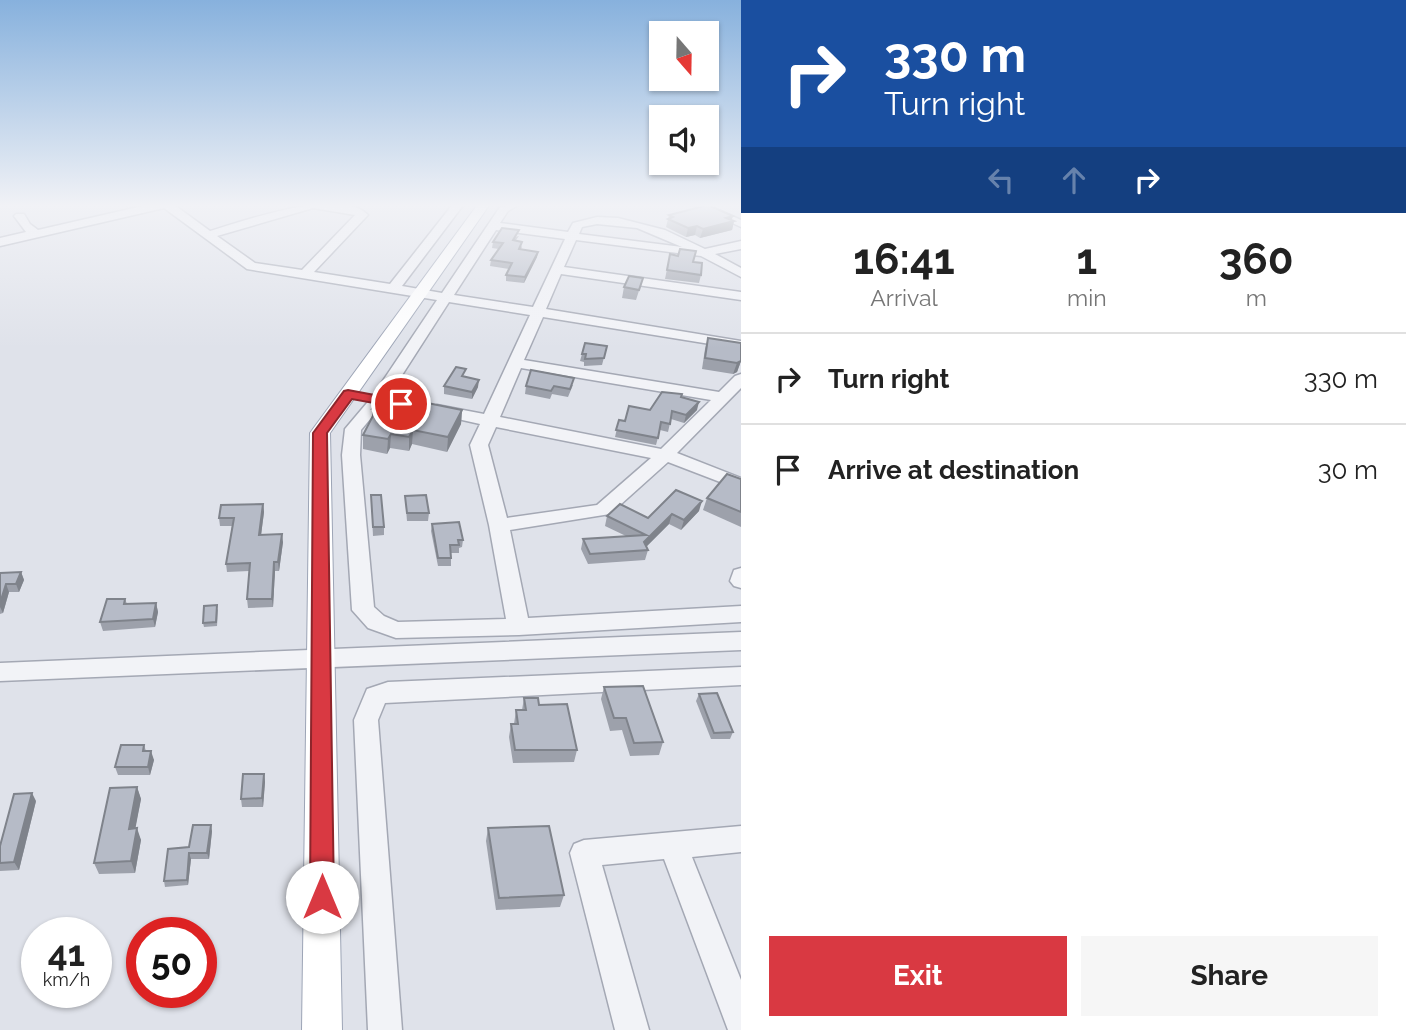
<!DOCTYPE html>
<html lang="en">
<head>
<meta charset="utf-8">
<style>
  body { margin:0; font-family:Raleway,sans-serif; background:#f6f6f6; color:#222; height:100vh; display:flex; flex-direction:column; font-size:26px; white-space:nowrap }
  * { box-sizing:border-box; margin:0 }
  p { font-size:23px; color:#767676 }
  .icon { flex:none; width:38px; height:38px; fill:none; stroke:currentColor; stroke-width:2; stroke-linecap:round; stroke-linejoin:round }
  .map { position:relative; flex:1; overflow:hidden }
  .details { display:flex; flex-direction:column; background:#fff; width:665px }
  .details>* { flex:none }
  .top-card { background:#1a4fa0; color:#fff; overflow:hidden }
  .needle { width:46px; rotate:160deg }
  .buttons { position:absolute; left:649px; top:21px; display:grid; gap:14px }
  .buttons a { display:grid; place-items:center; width:70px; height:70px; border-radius:0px; background:#fff; box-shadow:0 2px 5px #0004; font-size:35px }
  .speed { position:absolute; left:21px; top:917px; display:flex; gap:14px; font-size:35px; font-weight:700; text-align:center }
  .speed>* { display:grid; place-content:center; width:91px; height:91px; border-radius:50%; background:#fff; box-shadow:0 2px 5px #0004; line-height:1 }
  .speed small { font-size:18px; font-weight:400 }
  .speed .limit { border:10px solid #d22; background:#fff; color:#111 }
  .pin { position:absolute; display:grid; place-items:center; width:60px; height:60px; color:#fff; margin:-30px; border:4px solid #fff; border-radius:50%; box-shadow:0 2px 7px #0007 }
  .me { position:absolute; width:77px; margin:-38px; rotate:0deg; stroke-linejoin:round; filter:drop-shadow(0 0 5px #0008) }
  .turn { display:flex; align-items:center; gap:24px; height:147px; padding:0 28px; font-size:32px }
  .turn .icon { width:91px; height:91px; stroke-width:2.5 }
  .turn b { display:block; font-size:49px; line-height:60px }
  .lanes { display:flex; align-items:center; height:66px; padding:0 28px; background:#0003; justify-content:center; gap:35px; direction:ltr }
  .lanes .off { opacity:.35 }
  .eta { display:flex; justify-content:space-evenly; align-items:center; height:119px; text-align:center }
  .eta b { font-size:42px; font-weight:700; line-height:49px }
  .primary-button { display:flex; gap:14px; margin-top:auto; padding:14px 28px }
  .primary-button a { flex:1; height:80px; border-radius:0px; background:#d93942; color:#fff; font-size:28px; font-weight:700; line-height:80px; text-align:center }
  .primary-button a+a { background:#f6f6f6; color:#222 }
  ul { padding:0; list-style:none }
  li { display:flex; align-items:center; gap:21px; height:91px; padding:0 28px; border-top:2px solid #e0e0e0 }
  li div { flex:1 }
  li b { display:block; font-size:26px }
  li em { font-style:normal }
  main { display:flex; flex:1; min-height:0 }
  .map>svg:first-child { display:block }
</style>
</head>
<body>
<main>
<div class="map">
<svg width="741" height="1030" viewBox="0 0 741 1030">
  <rect width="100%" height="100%" fill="#dfe2ea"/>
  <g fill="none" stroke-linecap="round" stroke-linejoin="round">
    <g stroke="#a4a8b4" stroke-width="3">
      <g id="minor">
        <path d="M151,204H173L210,231C244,221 340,186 368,215L366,217L314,272L390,284L453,204H464L402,286L442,293L500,207L520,204L508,211L500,223L568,232L573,223L597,217L618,218L665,230L705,249L741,241V249L715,254L741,268V277L701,256L576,240L564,267L741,292V300L561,274L546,309L741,341V349L543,317L524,360L719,392L735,376L741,374V388L677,453L741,478V490L668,462L610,514L510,530L528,618L741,606V622L519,635L396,638L368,628L352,610L342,455L345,429L372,397L437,300L247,269L164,208L0,246V238L26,232L14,216L16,214H24L30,224L38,230ZM313,208L355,215L302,270L255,263L217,236ZM597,224L637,228L682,247L579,234L582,227ZM496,230L565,239L533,307L454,295ZM449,302L530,315L484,414L437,405L429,410L431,413L480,424L470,445L489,525L506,619L398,622L384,616L374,607L360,455L361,430L386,400ZM521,368L711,400L661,449L500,417ZM496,427L651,458L597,505L507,518L488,445Z"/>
        <path d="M691,204H705L741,220V227Z"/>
        <path d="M741,568V588L734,586L730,581L734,570Z"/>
        <path d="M741,632V650L0,681V663Z"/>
        <path d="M741,667V685L385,703L378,720L402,1030H368L354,720L367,689L388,682Z"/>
        <path d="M741,826V852L692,857L741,980V1030H728L664,859L602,865L649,1030H615L570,853L574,844L584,840Z"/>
      </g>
    </g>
    <g stroke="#9da5b6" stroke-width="2">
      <path id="major" d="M478,204H490L330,433L342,1030H302L310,433Z"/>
    </g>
    <use href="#minor" fill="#f2f3f7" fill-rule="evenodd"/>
    <use href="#major" fill="#fff" fill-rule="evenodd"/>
  </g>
  <g fill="#9da1ab">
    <path d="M669,215L732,220L734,221L732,230L700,238L695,235L686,237L666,227Z"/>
    <path d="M519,236L516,240L522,247L521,249L538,252L537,257L524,283L506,281V275L509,269L490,266L491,260L499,249L492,248L493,242Z"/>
    <path d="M670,254L693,262L701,275L699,283L665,279Z"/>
    <path d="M643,278L636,300L622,298L624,287Z"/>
    <path d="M708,338L741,361L737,372L733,374L702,369L705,349Z"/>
    <path d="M607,346L602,365L584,366V362L580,361L582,354Z"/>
    <path d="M466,376L465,377L478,387L472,399L444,394V386Z"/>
    <path d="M573,385L568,397L552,394L550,399L525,394L526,386Z"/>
    <path d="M681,397L697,410L684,423L671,419L668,432L660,430L656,445L615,437L619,420L625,421Z"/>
    <path d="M372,409L462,410L461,424L447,452L412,444L409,451L390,448L387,454L363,449V435L372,417Z"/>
    <path d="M741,479V527L703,510L707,498Z"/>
    <path d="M371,495L384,527V535L373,536Z"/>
    <path d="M405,496L429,513L428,521H407Z"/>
    <path d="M263,504L264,512L261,535L283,542L279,571H275L273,607L248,608L247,599L249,571L227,572L226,564L232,526H220L219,518Z"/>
    <path d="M699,511L681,530L669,524L646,547L648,550L645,560L588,564L581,549L583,539L626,536L605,526L607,516L648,518Z"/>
    <path d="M432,524L463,540L462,547L459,548V553H451V566H438L431,531Z"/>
    <path d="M21,572L24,580L19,592H9L3,613L0,614V573Z"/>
    <path d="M125,599L127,604L156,603L158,612L155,627L103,631L100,622Z"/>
    <path d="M218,609L217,626L204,627L203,623Z"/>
    <path d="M604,687L663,742L659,755L630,756L622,730L610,731L601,699Z"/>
    <path d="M699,694L733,732L730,739H711L696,701Z"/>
    <path d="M524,698L539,705L577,750L574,762L513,763L509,737L511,724H514L516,710H522Z"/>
    <path d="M144,745L146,751L154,760L150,775H118L115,767Z"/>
    <path d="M264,774L265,782L263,807H242L241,799Z"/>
    <path d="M137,787L141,799L135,828L141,840L135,873L99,874L94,863Z"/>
    <path d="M36,801L19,870L0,871V846Z"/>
    <path d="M488,828L564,895L560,907L496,910L486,841Z"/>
    <path d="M212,831L209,859H191L188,885L165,887L164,881L189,847Z"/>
  </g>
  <g fill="#7f838b">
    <path d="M733,216L731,222L734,221L732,230L700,238L703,229L726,218Z"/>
    <path d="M697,226L695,235L686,237L688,228Z"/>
    <path d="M538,252L537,257L524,283L525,277Z"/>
    <path d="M741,361L737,372L733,374L737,363Z"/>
    <path d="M479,380L478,387L472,399V392Z"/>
    <path d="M699,402L697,410L684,423L686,415Z"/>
    <path d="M462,410L461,424L447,452L448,437Z"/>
    <path d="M413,430L412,444L409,451V437Z"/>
    <path d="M391,434L390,448L387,454L388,439Z"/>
    <path d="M702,501L699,511L681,530L684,520Z"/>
    <path d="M263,504L264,512L260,543L259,535Z"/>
    <path d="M672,514L669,524L643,550L644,542Z"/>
    <path d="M282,534L283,542L279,571L278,562Z"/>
    <path d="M274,562L275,571L273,607L272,599Z"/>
    <path d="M21,572L24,580L19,592L16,584Z"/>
    <path d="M6,584L9,592L3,613L0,607V603Z"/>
    <path d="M156,603L158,612L155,627L153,619Z"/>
    <path d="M151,751L154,760L150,775L148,767Z"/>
    <path d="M264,774L265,782L263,807L262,798Z"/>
    <path d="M137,787L141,799L133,841L129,829Z"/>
    <path d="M32,793L36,801L19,870L14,862Z"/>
    <path d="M211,825L212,831L209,859L207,853Z"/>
    <path d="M137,828L141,840L135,873L131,861Z"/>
    <path d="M189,853L191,859L188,885L187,880Z"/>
  </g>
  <g fill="#b6bbc7" stroke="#7f838b" stroke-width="2">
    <path d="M708,205L733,216L726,218L734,221L703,229L697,226L688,228L668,219L673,217L669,215Z"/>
    <path d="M502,228L519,230L513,240L522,242L519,249L538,252L525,277L506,275L512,263L491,260L503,243L493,242Z"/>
    <path d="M680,249L696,251L693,262L702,263L701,275L667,270L670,254L678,256Z"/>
    <path d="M629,276L643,278L639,290L624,287Z"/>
    <path d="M708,338L741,343V361L737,363L705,358Z"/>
    <path d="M585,343L607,346L604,358L585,359L586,354H582Z"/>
    <path d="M456,367L466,369L462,376L479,380L472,392L444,386Z"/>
    <path d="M531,370L574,378L570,389L554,386L551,391L526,386Z"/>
    <path d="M662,392L682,394L681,397L699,402L686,415L672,411L670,424L661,422L658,438L616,430L619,420L625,421L629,406L650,410Z"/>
    <path d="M383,394L462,410L448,437L413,430L409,437L391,434L388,439L363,435L376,410L372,409Z"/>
    <path d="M727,474L741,479V512L707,498Z"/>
    <path d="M676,490L702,501L684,520L672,514L644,542L648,550L590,554L583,539L646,535L607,516L620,504L648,518Z"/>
    <path d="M371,495H381L384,527H373Z"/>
    <path d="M426,495L429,513H407L405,496Z"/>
    <path d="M263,504L259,535L282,534L278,562H274L272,599H247L250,563L226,564L234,518H219L221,505Z"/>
    <path d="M459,522L463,540H458L459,545H450L451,558H438L432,524Z"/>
    <path d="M21,572L16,584H6L0,603V573Z"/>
    <path d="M107,599H125L124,604L156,603L153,619L100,622Z"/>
    <path d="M217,605L216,622L203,623L204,606Z"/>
    <path d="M643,686L663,742L634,743L626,718H614L604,687Z"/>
    <path d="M717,693L733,732L714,733L699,694Z"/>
    <path d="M524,698H538L539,705L567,704L577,750H515L511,724H518L516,710H526Z"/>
    <path d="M121,745H144L143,751H151L148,767H115Z"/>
    <path d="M243,774H264L262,798L241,799Z"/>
    <path d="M137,787L129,829L137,828L131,861L94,863L110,788Z"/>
    <path d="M32,793L14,862L0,863V846L14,794Z"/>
    <path d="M193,825H211L207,853H189L187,880L164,881L168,849L189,847Z"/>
    <path d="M549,826L564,895L499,898L488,828Z"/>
  </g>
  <linearGradient id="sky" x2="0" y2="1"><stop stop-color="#87b1dd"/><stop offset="0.59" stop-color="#f1f2f6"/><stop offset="1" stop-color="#f1f2f6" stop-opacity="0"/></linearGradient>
  <rect width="741" height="348" fill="url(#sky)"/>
  <path fill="#d93942" stroke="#8d252b" stroke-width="2" d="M348,390L401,400L407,404L401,408L352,399L327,433L334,897L331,905L322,909L314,905L310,897L313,433L344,391Z"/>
</svg>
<div class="buttons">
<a><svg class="needle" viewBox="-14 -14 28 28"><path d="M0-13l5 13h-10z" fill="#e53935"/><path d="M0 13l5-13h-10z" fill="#767676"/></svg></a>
<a><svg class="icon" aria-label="sound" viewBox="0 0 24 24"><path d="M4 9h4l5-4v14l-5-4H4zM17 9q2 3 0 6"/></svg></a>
</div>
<div class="speed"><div>41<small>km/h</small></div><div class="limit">50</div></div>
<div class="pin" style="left:401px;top:404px;background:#d93025"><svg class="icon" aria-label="arrive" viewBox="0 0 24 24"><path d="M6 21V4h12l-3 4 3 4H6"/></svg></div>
<svg class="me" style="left:322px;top:897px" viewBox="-20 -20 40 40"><circle r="19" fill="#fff"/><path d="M0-13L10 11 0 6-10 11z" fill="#d93942"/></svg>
</div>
<section class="details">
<div class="top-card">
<div class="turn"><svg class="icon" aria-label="right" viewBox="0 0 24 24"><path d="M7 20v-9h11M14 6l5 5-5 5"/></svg><div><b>330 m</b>Turn right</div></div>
<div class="lanes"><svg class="icon off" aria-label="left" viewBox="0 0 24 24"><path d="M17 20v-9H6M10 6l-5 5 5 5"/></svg><svg class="icon off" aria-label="ahead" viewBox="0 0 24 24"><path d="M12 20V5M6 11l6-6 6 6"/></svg><svg class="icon" aria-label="right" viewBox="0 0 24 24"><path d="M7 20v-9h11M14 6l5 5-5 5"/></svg></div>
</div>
<div class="eta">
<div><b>16:41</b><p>Arrival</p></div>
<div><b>1</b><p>min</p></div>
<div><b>360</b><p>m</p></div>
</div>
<ul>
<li><svg class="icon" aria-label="right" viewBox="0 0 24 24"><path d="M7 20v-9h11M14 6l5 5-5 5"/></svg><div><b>Turn right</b></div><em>330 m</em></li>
<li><svg class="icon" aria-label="arrive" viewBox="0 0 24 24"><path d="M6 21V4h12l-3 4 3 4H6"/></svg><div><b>Arrive at destination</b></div><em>30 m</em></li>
</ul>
<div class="primary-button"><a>Exit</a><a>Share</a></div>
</section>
</main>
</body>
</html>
